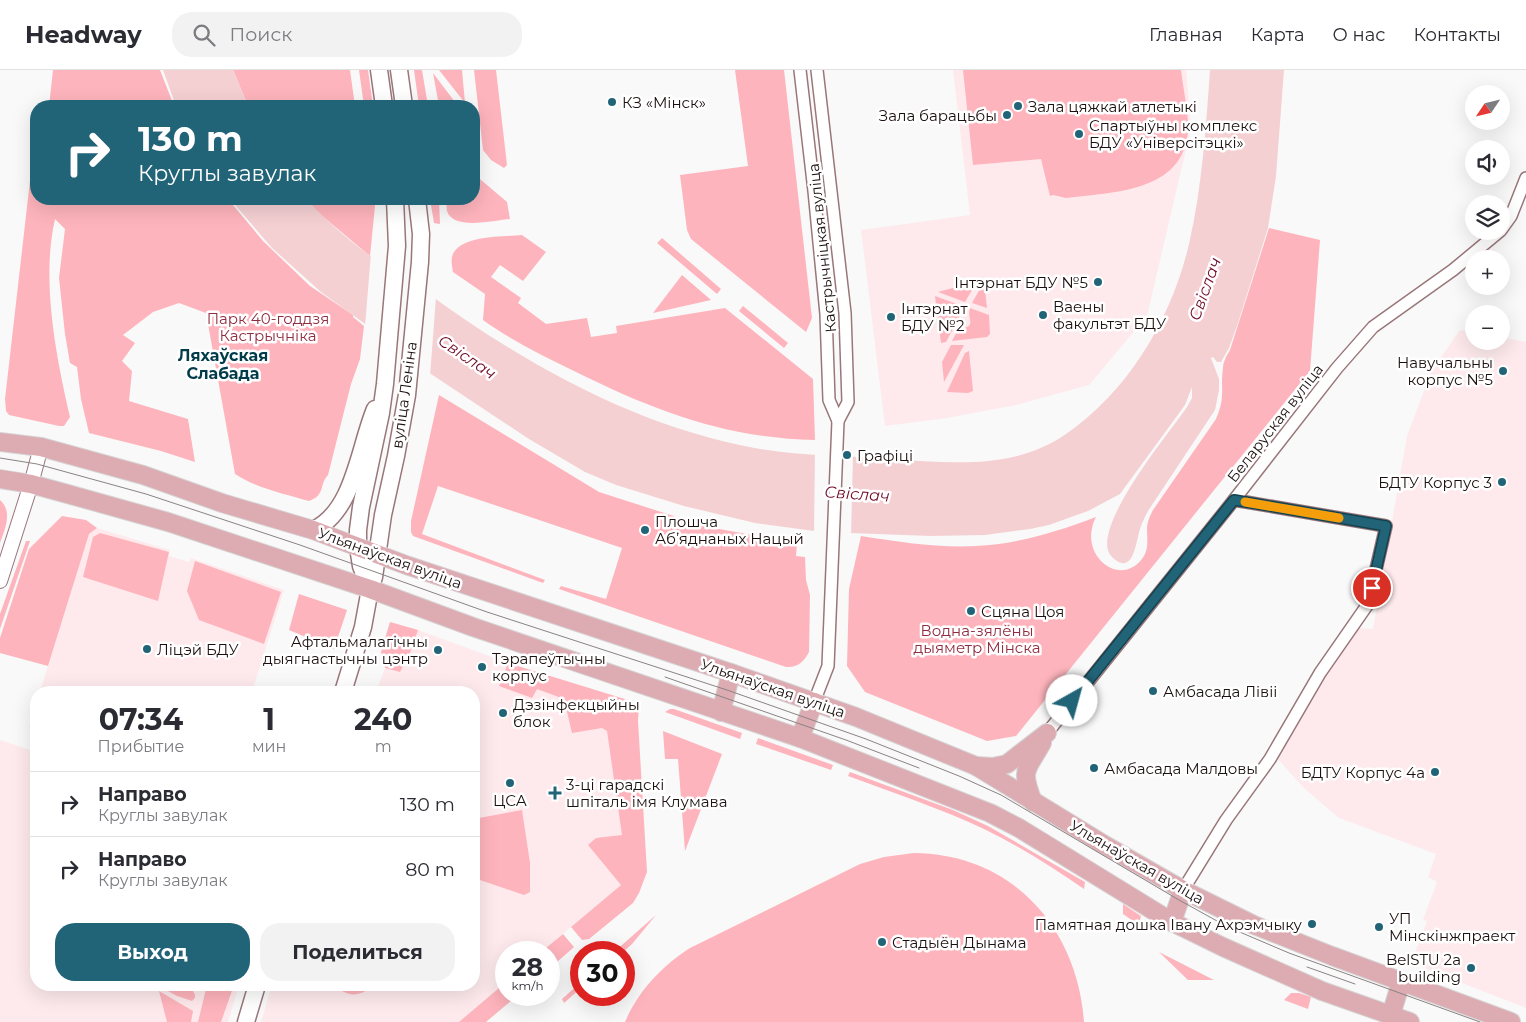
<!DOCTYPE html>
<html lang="ru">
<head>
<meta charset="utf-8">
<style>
  body { margin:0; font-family:Montserrat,sans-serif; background:#f2f2f3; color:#2b2b33; height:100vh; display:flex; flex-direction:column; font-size:19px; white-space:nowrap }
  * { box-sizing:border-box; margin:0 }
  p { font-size:16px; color:#7c7c81 }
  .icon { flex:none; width:28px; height:28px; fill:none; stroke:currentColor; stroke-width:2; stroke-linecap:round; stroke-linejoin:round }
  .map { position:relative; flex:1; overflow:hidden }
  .drawer { position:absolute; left:30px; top:616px; width:450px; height:305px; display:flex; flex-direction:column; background:#fff; border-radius:20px; box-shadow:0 5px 20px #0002 }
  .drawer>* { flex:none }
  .guide { position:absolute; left:30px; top:30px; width:450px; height:105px; border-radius:20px; box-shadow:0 5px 20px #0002; background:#216377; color:#fff; overflow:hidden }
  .needle { width:32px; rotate:235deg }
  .fabs { position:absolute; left:1465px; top:15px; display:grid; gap:10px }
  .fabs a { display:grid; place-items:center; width:45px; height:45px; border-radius:50%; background:#fff; box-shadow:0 5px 20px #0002; font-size:25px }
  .speed { position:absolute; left:495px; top:871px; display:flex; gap:10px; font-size:25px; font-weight:700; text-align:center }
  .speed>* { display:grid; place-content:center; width:65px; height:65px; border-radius:50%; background:#fff; box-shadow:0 5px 20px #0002; line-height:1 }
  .speed small { font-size:12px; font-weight:400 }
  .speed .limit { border:8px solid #d22; background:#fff; color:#111 }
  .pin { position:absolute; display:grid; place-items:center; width:42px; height:42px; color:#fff; margin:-21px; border:2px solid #fff; border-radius:50%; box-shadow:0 1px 5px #0007 }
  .me { position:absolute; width:55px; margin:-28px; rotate:38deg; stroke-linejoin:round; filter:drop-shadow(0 0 4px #0008) }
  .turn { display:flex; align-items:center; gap:18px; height:105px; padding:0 25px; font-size:22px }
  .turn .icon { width:65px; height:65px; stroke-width:2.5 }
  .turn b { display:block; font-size:35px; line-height:42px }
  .eta { display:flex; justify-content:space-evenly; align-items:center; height:85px; text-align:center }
  .eta b { font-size:30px; font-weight:700; line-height:35px }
  .cta { display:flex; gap:10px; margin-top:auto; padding:10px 25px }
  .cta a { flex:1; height:58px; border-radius:20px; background:#216377; color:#fff; font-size:20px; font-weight:700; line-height:58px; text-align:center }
  .cta a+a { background:#f2f2f3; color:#2b2b33 }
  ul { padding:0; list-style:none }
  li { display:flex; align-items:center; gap:15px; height:65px; padding:0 25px; border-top:1px solid #e1e1e2 }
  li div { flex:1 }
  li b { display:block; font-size:19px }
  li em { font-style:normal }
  header { display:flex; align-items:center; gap:30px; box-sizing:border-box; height:70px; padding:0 25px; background:#fff; border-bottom:1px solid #e1e1e2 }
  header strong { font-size:24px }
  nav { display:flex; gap:28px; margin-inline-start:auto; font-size:18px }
  .search { width:350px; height:45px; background:#f2f2f3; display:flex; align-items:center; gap:12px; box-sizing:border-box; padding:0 18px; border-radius:20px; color:#7c7c81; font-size:19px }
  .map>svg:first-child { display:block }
</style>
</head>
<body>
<header>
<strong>Headway</strong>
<div class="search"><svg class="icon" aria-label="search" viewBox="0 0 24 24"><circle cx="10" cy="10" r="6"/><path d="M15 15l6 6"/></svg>Поиск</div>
<nav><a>Главная</a><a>Карта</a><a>О нас</a><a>Контакты</a></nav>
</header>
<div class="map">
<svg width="1526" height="952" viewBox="0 0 1526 952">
  <rect width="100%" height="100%" fill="#f9f9f9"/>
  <g fill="#feeaec">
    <path d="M953,0H1186L1191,58L1147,246L1089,315L1016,335L947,348L885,356L861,160L970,145Z"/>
    <path d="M1460,260L1474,263V271H1501V267L1526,272V938L1421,897L1422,895L1412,891L1427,851L1423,850L1437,812L1428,807L1436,784L1339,748L1303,717L1278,689L1324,609L1358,558L1373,559L1407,366L1432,300Z"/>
    <path d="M97,458L170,480L169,486L189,492L191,488L284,520L252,622H40L89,464Z"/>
    <path d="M390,552L418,560L508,593L505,601L613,643L647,793L541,882H506V912L459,952H261L272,915H474V622H376L385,598L381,582Z"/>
    <path d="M36,635V669L29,658Z"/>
    <path d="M0,670L36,682V915H239L228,952H0Z"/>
  </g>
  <g fill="#feb4bc">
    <path d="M53,0H160L174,36H49Z"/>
    <path d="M233,0H350L355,36H248Z"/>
    <path d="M359,0H368L373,36H364Z"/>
    <path d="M414,0H422L428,36H419Z"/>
    <path d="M439,0H462L465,33Z"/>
    <path d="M474,0H496L507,95L504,98L491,90L483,80Z"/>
    <path d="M735,0H784L812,248L806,262L691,169L687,160L680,105L748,96Z"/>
    <path d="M963,0H1181C1183,19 1189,43 1188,61C1183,123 1112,122 1066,128L1053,125L1050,126L1041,89L973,95Z"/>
    <path d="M433,3L458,36H439Z"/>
    <path d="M36,95V129H228L263,171L310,216L353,245V247L364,256L360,289L351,314L328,405C319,414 326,425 309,431C285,424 256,418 235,404L206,243L179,233L153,242L123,265L135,273L122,291L132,301L129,331L188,349L195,392L161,381L89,363L81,329L77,297L70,293L65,264L59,208L65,159L55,149C41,210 56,286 70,347L64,356H59L9,345L6,341L5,329L31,102Z"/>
    <path d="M474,104L507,132L510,149C495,150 453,161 447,141C446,137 447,132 447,129H474Z"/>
    <path d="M306,129H372L375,136L370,186L321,145Z"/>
    <path d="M430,129H439L440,154L434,153Z"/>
    <path d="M1269,158L1320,170L1310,301L1016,666L987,671L865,622L847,596L849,519L861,466C899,472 938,478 976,476C1017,474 1057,462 1096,447C1076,485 1122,521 1144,486C1149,477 1147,468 1147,459C1147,452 1150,446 1153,440L1216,349C1226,326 1220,320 1223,298C1223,292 1227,285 1230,280Z"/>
    <path d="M522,165L546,182L523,211L500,195L491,207L521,228L518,233L546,254L587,248L591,267L617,263L616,256L725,238L813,309L815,370C725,368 655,341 576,302C544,286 512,271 483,250L485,224L453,202C452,196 450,188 454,182C466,165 503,167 522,165Z"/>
    <path d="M662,168L721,219L717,224L657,173Z"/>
    <path d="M682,205L711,230L653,243Z"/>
    <path d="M971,213L975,215L965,232L938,222Z"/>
    <path d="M981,217L985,220L987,238L972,233Z"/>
    <path d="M935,226L965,237L946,272L941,273Z"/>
    <path d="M743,236L788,273L784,278L739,241Z"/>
    <path d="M970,238L989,245L990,264L987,267L952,271L958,259C979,257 966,249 970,238Z"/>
    <path d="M951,275H964L944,312L942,292Z"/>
    <path d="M969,281L973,321L968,323L947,322L965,283Z"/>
    <path d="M439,325L599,422L708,457L797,473L796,486L805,487L806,510L810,525L809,582C804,592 797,598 786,597L559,519L561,516L606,529L622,478L438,416L422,464L545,510L543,513L413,466L411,462V451Z"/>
    <path d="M0,430C13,442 5,459 0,473Z"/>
    <path d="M62,446L86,450L97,458L89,464L48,596L0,583V568L29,479Z"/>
    <path d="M100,463L169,482L158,531L83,507L93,467Z"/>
    <path d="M26,471H30L0,559V544Z"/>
    <path d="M195,491L281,522L264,574L199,550L187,521Z"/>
    <path d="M299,524L347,540L334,579L289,560Z"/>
    <path d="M390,552L418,560L410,583L400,602L385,598L381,582Z"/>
    <path d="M508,593L628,630L639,636L638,651L647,802L639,823L633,833L589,869L582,870L571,857L621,815L588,775L596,768L622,765L607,661L602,658L572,663L564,629L537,619L532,628L499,616Z"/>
    <path d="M670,639H674L742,663L740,669L665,642Z"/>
    <path d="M663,661L722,684L685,781L678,689H665Z"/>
    <path d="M758,668L833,695L831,700L756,674Z"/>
    <path d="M850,702L953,740L988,756L1085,812L1084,819C1053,798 1021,777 986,760C942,739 894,723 848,706Z"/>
    <path d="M522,740L530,793V822L524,825L474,808V754L479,748Z"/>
    <path d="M914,783C1012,784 1077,857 1084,952H625C638,921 662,896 690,878L860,794L884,787Z"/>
    <path d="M1123,834L1141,846L1139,855L1123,844Z"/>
    <path d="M656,845L632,874L623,882H614Z"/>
    <path d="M563,864L574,877L549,899V882H541Z"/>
    <path d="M1159,882L1214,910H1188Z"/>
    <path d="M506,912V925H518L486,952H459Z"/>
    <path d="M581,912V918L564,933L562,929Z"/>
    <path d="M157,915H190L195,925V928L192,931L177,926Z"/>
    <path d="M207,915H234L221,952H198Z"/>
    <path d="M336,915H372C363,927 345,928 336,915Z"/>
    <path d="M159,921L193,941L191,952H167Z"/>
    <path d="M1291,923H1299L1311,927L1308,939L1284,930Z"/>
  </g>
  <g fill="#f5d0d3">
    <path d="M163,0H233L248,36H176Z"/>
    <path d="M1210,0H1284L1276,106L1268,158L1237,256L1229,278L1221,292H1217L1213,287L1211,288L1219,309V320L1215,340L1148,441C1145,447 1142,452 1140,459C1136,470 1134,508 1112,487C1086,462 1171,361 1187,337L1192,328V317L1185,335L1120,424L1088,441L1049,455L1030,459L985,465L931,466L822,462L755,453L684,436L616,415L585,402L529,369L428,302L401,280L321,222L272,178L230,129H306C326,150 348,170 372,187C387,197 404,206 419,217C521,292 634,357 760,379C803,386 848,386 891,389C951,393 1014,400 1066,364C1129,321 1172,247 1189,174C1202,118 1206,57 1210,0Z"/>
  </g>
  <g fill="#f9f9f9">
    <path d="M371,183L436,227L430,306L365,257Z"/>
    <path d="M815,382L853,384L851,466L814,464Z"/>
  </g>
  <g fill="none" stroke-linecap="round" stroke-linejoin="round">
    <g stroke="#99767a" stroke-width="14">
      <g id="minor">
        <path d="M800,0L814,121L826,244L829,330L838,351L828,596L814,632"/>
        <path d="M817,0L845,243L848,332L838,351"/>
        <path d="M1501,160L1511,146L1526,108"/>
        <path d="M1047,663L1234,430L1337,298L1373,257L1453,200L1500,161"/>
        <path d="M1183,820L1226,750L1270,689L1320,603L1368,534L1386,456L1234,430"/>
      </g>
    </g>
    <g stroke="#99767a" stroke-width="16">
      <path id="tertiary" d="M0,511L31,414L41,377"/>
    </g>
    <g stroke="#99767a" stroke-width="19">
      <g id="secondary">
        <path d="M379,0L384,36"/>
        <path d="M399,0L404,36"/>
        <path d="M313,460C354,442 359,377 375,339"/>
        <path d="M370,519L361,496L358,477V460L361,437L381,343L385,314L397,176L395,129"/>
        <path d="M343,622L363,557L370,519L374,507L383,445L396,386L407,325L420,192L421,164L417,129"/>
        <path d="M246,952L257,915"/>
      </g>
    </g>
    <g stroke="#d6d4d4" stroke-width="20">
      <g id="primary">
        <path d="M0,372L41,377L143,405L222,433L313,460L406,495L731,603L856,647L976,696L1103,774L1183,820L1254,855L1332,886L1511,952"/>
        <path d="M0,409L31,414L64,423L168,452L370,519L473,557L800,668L990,743L1019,758L1172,852L1223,877L1322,921L1410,952"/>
        <path d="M721,642L731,603"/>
        <path d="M800,668L814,632"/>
        <path d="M976,696L993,697L1007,694L1047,663"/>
        <path d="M1033,732C1020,698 1026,702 1042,673"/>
        <path d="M1172,852L1183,820"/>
        <path d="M1391,945L1401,912"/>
      </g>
    </g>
    <use href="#minor" stroke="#fff" stroke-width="11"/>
    <use href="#tertiary" stroke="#fff" stroke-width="14"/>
    <use href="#secondary" stroke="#fff" stroke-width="16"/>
    <use href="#primary" stroke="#ddabb2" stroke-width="18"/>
    <g stroke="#8a8384" stroke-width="1">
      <path d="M0,388L37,394L146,424L300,475L487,542L727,620L866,669L959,706L1001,725L1179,830L1228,857L1289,883L1480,952"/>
      <path d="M665,607L846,670L919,698"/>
      <path d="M1307,897L1355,914"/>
    </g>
  </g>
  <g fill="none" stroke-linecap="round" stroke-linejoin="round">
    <g stroke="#15404d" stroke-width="12">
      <path id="route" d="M1072,631L1234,430L1386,456L1372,518"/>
    </g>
    <use href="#route" stroke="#216377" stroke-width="9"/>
    <path stroke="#f59e0b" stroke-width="9" d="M1245,432L1339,448"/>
  </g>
  <g fill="#216377" stroke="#fff" stroke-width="2">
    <circle cx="612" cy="32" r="5"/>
    <circle cx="1018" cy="36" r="5"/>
    <circle cx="1007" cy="45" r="5"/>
    <circle cx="1079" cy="64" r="5"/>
    <circle cx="1098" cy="212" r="5"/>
    <circle cx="1043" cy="245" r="5"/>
    <circle cx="891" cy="247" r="5"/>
    <circle cx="1503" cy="301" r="5"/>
    <circle cx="847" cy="385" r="5"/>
    <circle cx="1502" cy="412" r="5"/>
    <circle cx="645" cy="460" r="5"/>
    <circle cx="971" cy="541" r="5"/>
    <circle cx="147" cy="579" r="5"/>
    <circle cx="438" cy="580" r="5"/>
    <circle cx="482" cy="597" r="5"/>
    <circle cx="1153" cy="621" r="5"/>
    <circle cx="503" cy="643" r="5"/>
    <circle cx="1094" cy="698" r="5"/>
    <circle cx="1435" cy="702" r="5"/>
    <circle cx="510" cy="713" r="5"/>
    <path d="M552.5 715.5h5v5h5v5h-5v5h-5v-5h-5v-5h5z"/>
    <circle cx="1312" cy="854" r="5"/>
    <circle cx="1379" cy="857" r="5"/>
    <circle cx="882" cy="872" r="5"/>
    <circle cx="1471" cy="898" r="5"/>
  </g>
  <g text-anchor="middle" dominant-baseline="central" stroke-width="5" stroke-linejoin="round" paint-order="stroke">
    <g font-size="15" fill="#1c0f10" stroke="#fff" text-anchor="start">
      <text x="622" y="32">КЗ «Мінск»</text>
      <text x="1028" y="36">Зала цяжкай атлетыкі</text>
      <text x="997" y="45" text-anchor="end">Зала барацьбы</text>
      <text x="1089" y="55">Спартыўны комплекс<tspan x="1089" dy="17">БДУ «Універсітэцкі»</tspan></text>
      <text x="1088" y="212" text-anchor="end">Інтэрнат БДУ №5</text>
      <text x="1053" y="236">Ваены<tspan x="1053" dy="17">факультэт БДУ</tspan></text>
      <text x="901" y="238">Інтэрнат<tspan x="901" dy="17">БДУ №2</tspan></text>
      <text x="1493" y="292" text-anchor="end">Навучальны<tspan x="1493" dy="17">корпус №5</tspan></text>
      <text x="857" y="385">Графіці</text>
      <text x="1492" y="412" text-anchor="end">БДТУ Корпус 3</text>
      <text x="655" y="451">Плошча<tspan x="655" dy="17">Абʼяднаных Нацый</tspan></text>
      <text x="981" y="541">Сцяна Цоя</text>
      <text x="428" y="571" text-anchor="end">Афтальмалагічны<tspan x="428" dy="17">дыягнастычны цэнтр</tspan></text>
      <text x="157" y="579">Ліцэй БДУ</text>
      <text x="492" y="588">Тэрапеўтычны<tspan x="492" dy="17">корпус</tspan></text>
      <text x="1163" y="621">Амбасада Лівіі</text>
      <text x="513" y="634">Дэзінфекцыйны<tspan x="513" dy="17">блок</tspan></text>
      <text x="1104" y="698">Амбасада Малдовы</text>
      <text x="1425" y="702" text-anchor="end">БДТУ Корпус 4а</text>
      <text x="566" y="714">3-ці гарадскі<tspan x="566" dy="17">шпіталь імя Клумава</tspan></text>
      <text x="510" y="730" text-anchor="middle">ЦСА</text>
      <text x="1389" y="848">УП<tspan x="1389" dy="17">Мінскінжпраект</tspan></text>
      <text x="1302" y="854" text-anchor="end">Памятная дошка Івану Ахрэмчыку</text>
      <text x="892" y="872">Стадыён Дынама</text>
      <text x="1461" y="889" text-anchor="end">BelSTU 2a<tspan x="1461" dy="17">building</tspan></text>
    </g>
    <g font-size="15" fill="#1c0f10" stroke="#fff">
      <text transform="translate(822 178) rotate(-96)">Кастрычніцкая вуліца</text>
      <text transform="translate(404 325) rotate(-82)">вуліца Леніна</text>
      <text transform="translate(1275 353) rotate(-52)">Беларуская вуліца</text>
      <text transform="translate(390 488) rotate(20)">Ульянаўская вуліца</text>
      <text transform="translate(773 618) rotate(19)">Ульянаўская вуліца</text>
      <text transform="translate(1137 792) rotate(30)">Ульянаўская вуліца</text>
    </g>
    <g font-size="15" fill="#8f2c40" stroke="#fff">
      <text x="268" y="248">Парк 40-годдзя<tspan x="268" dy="17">Кастрычніка</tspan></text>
      <text x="977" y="560">Водна-зялёны<tspan x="977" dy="17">дыяметр Мінска</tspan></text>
    </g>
    <g font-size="16" font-style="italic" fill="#720b29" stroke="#fff">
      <text transform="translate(1205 219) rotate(-70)">Свіслач</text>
      <text transform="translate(467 287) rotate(34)">Свіслач</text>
      <text transform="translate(857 424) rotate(4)">Свіслач</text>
    </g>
    <g font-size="16" font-weight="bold" fill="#023c4b" stroke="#fff">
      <text x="223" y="285">Ляхаўская<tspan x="223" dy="18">Слабада</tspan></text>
    </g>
  </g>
</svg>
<div class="fabs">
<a><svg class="needle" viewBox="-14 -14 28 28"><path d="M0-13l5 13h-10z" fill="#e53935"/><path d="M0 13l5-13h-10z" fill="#7c7c81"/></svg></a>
<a><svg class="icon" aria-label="sound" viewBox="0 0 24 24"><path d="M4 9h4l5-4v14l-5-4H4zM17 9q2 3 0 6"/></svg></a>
<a><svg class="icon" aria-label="layers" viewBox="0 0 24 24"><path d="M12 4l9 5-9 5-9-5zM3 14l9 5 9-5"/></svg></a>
<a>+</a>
<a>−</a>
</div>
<div class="speed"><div>28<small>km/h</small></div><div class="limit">30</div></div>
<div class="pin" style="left:1372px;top:518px;background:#d93025"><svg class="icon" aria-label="arrive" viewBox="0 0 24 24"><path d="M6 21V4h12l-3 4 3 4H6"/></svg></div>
<svg class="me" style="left:1072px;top:631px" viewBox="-20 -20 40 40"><circle r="19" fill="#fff"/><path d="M0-13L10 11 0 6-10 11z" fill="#216377"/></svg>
<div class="guide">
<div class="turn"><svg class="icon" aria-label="right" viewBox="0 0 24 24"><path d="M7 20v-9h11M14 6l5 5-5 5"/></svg><div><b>130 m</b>Круглы завулак</div></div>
</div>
<section class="drawer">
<div class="eta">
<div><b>07:34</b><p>Прибытие</p></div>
<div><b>1</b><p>мин</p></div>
<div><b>240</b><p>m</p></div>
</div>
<ul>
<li><svg class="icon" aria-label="right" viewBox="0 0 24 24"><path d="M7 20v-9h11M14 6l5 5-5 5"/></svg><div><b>Направо</b><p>Круглы завулак</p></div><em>130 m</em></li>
<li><svg class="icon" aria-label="right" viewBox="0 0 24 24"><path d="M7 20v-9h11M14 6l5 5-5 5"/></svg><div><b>Направо</b><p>Круглы завулак</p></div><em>80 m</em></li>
</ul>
<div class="cta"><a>Выход</a><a>Поделиться</a></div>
</section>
</div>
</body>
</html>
